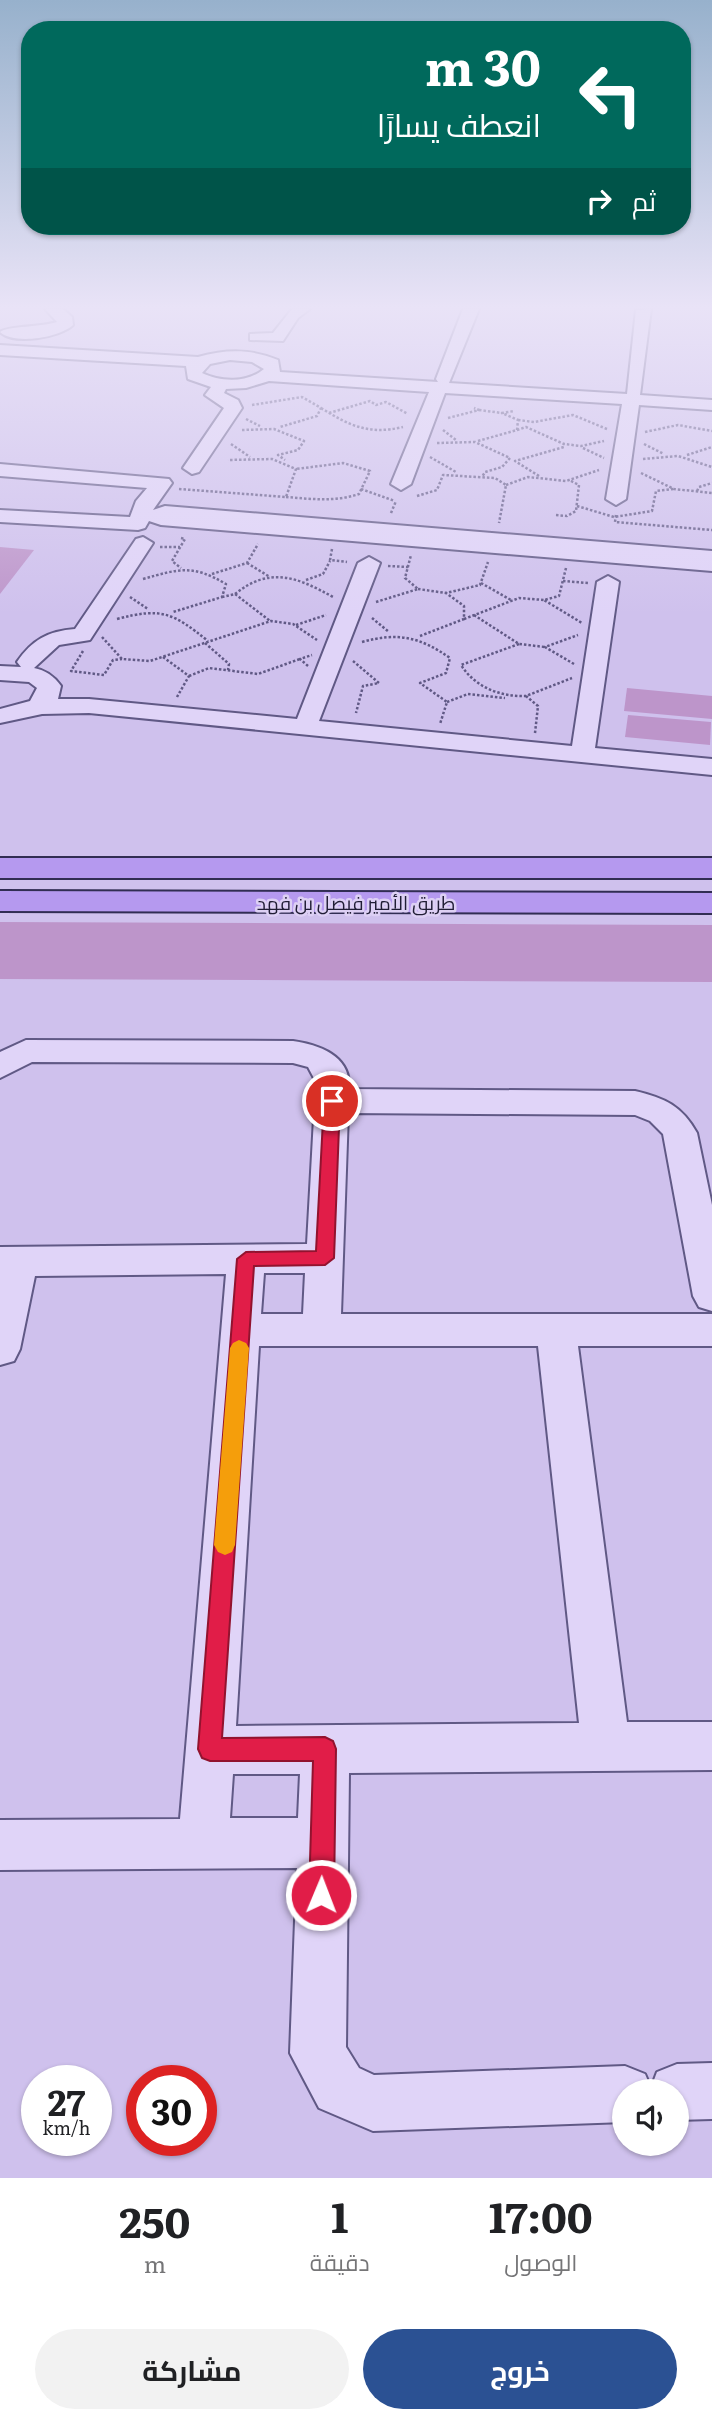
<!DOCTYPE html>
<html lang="ar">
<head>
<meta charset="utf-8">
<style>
  body { margin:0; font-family:Literata,Cairo,serif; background:#f2f2f2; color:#202124; direction:rtl; height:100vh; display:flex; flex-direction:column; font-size:26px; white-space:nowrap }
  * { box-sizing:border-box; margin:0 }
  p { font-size:23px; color:#757577 }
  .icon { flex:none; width:38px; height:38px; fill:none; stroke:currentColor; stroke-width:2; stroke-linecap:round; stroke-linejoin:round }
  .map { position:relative; height:2178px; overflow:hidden; direction:ltr }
  .details { display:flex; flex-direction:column; background:#fff; flex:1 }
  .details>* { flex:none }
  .top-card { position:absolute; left:21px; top:21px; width:670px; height:214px; border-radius:28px; box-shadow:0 2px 5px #0004; direction:rtl; background:#00695c; color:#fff; overflow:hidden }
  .controls { position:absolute; left:612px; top:2079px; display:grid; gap:14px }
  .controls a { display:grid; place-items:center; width:77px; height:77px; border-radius:50%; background:#fff; box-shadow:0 2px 5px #0004; font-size:35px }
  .speed { position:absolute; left:21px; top:2065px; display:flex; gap:14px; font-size:35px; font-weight:700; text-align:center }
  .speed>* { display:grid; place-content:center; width:91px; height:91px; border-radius:50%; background:#fff; box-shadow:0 2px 5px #0004; line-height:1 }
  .speed small { font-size:18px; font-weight:400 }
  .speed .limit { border:10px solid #d22; background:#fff; color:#111 }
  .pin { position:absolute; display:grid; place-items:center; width:60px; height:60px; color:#fff; margin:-30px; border:4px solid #fff; border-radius:50%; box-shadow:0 2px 7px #0007 }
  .me { position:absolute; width:77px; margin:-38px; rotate:1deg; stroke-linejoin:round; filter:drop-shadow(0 0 5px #0008) }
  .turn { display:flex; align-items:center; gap:24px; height:147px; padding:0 35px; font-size:32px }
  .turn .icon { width:91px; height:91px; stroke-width:2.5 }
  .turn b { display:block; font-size:49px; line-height:60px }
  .then { display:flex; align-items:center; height:66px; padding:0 35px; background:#0003; gap:14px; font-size:26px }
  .eta { display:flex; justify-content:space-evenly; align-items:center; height:119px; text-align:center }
  .eta b { font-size:42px; font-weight:700; line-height:49px }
  .primary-button { display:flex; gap:14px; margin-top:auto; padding:14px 35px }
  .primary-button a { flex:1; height:80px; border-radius:42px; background:#2b5193; color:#fff; font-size:28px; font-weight:700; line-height:80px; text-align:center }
  .primary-button a+a { background:#f2f2f2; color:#202124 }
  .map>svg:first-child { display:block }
</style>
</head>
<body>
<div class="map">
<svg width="712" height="2178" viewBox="0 0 712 2178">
  <rect width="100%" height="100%" fill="#cfc1ed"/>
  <g fill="#bd95ca">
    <path d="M0,547L34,550L0,594Z"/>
    <path d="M627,688L712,696V719L624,711Z"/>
    <path d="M628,715L711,722L710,745L625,737Z"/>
    <path d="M0,922L712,925V982L0,979Z"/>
  </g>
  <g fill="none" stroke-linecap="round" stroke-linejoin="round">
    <g stroke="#605985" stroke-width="4">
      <g id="minor">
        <path d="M45,309H63L72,317L73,325C59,338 14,345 0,332C7,326 43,327 57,322Z"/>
        <path d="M292,309H310L298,318L283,341L250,340V334L273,333Z"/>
        <path d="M463,309H479L449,383L627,394L636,310L651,309L640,395L712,400V410L639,405L626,499L616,505L606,499L622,404L445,393L411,484L401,490L391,484L429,392L269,381L246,388L226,389L224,393L238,400L242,408L199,472L192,474L183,468L224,408L205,395L211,387L188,379L186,366L0,355V345L198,357C227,349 251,349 278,360L280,372L438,382L436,379ZM230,360L252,362L264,369C247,383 221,382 202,373L210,364Z"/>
        <path d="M0,464L169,479L172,483L153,510L165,506L712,551V571L161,525L149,521L145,528L138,530L0,522V510L130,517L136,501L147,488L0,476Z"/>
        <path d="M143,537L153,543L90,640L59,645L34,668C45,670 54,676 61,686L58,699H89L297,719L358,563L369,557L380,563L319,721L572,746L597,582L608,576L619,582L595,748L712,759V775L89,713L42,714L0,723V709L30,701L37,688L29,682L0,680V666L21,667L17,662C32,640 48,631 75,629L136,539Z"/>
        <path d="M26,1040L293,1041C320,1045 351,1056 349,1089L635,1091C665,1098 682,1106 697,1133L712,1205V1311L699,1307L693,1296L663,1134L650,1121L635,1115L348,1113L341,1314H712V1346H578L627,1722H712V1770L349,1773L346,2047L359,2068L374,2075L625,2066L645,2074L651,2088L657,2072L677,2064L712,2063V2119L677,2120V2091H625V2122L373,2131L319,2108L290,2053L297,1868L0,1870V1820L180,1819L226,1274L35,1276L20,1349L14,1361L0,1365V1247L307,1244L316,1082L308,1067L293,1063L32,1062L0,1078V1052ZM264,1273H305L303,1314H261ZM259,1346H538L579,1723L236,1726ZM233,1774H300L298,1818H230Z"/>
      </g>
    </g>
    <g stroke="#312d53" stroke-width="4">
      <g id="major">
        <rect x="0" y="858" width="712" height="20"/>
        <path d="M0,891L712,893V913L0,911Z"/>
      </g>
    </g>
    <g stroke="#605985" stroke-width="2.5" stroke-dasharray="2.5 2" stroke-linecap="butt">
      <path d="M252,405L302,397L321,408L317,416L280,427"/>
      <path d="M321,408C350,426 369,435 403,427"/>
      <path d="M479,410L502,413"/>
      <path d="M329,413L370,401L376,405L386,402L408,414"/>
      <path d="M448,418L479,410L474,408"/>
      <path d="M246,419L260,426"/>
      <path d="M518,420L534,422L573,415L607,429"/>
      <path d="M242,430L274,429L304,441L298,450L278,455L285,460"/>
      <path d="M443,430L456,440"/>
      <path d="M517,430L526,427L564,444L581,446L604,441"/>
      <path d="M645,432L678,425L712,431"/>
      <path d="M478,441L517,430L518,420L502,413L514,411"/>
      <path d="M437,443L475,442L510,458L502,467L485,472L482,477"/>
      <path d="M231,444L250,457"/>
      <path d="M644,444L664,454"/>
      <path d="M583,448L604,458"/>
      <path d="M687,455L712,447"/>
      <path d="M430,457L456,472"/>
      <path d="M643,459L678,456L712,467"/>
      <path d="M641,473L674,489L712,493"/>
      <path d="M539,476L515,461L564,447"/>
      <path d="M506,485L528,477L566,481L599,470"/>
      <path d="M179,489L286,497L296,469L272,459L228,460"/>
      <path d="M361,489L395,501"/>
      <path d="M697,491L699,487L712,483"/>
      <path d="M417,496L437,490L443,475L495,478L506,485L499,523"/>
      <path d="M286,497C311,499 335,502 359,494L370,471L343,463L296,469"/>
      <path d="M577,506L614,517L652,511L656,491L674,489"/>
      <path d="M391,513L396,501"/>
      <path d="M556,515L567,516L576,511L579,485L569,480"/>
      <path d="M616,515L615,522L712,530"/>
      <path d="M181,538L185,539L172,561L181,568"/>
      <path d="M160,547H180"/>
      <path d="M332,549L330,560L347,562"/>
      <path d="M247,563L270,577"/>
      <path d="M388,566L408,567"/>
      <path d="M566,568L559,596L544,600L582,623"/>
      <path d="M212,574L247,563L258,544"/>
      <path d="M143,579C179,569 192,564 226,584L222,597L173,612"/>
      <path d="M306,580L323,574L330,561"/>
      <path d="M563,581L588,583"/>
      <path d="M481,583L511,600"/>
      <path d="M418,589L446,593"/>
      <path d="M235,594C270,566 297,577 333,597"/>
      <path d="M130,597L148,609"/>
      <path d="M222,597L235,594L270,621"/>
      <path d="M376,602L418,589L405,578L411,555"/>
      <path d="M474,615L519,644L545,647"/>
      <path d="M372,618L389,632"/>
      <path d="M117,619C162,607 173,613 208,641"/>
      <path d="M464,619L519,598L544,600"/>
      <path d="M296,625L326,615"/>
      <path d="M420,636L464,619V606L446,593L480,585L488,562"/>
      <path d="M102,637L122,659L150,661L271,621L293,624L317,640"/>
      <path d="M362,642C398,632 420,637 450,658L446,673L420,683L447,702L440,724"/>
      <path d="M205,643L229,664L228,670"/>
      <path d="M519,644L461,665C475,687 500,697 526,696"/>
      <path d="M83,651L71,671L104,675L113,660L122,659"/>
      <path d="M163,657L189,676L177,697"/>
      <path d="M353,661L379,683L363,686L356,713"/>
      <path d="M574,664L545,647L578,635"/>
      <path d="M308,666L300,659L312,655"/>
      <path d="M189,676L209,668L258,674L300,659"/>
      <path d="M447,702L468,694L505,698"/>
      <path d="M535,733L538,706L526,696L572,678"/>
    </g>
    <use href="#minor" fill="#e0d4f8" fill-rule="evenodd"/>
    <use href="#major" fill="#b599ef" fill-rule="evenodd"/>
  </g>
  <linearGradient id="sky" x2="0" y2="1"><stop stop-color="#97b1cc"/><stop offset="0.5" stop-color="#e9e3f7"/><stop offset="1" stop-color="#e9e3f7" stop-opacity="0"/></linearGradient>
  <rect width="712" height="614" fill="url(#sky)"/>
  <path fill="#e11d48" stroke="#92132f" stroke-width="2" d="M332,1096L340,1101L334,1258L325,1265L254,1266L222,1738L325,1737L333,1741L336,1749L334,1895L330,1904L321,1908L313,1904L309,1895L313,1761H210L202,1758L198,1749L237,1259L246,1252L316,1251L324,1101Z"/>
  <path fill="#f59e0b" d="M239,1340L246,1343L249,1348L235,1545L232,1552L225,1555L218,1552L214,1545L230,1348L233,1343Z"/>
  <g text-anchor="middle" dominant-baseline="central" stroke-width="5" stroke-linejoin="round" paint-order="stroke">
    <g font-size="19" fill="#201d35" stroke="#ddd0f4">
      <text x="356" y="902">طريق الأمير فيصل بن فهد</text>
    </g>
  </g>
</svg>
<div class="controls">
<a><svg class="icon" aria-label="sound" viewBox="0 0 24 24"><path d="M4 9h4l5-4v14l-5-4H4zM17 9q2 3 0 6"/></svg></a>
</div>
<div class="speed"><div>27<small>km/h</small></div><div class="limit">30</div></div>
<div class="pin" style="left:332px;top:1101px;background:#d93025"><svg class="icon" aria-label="arrive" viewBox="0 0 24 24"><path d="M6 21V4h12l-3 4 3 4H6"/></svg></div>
<svg class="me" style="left:321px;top:1895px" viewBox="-20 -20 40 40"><circle r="17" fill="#e11d48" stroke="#fff" stroke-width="3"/><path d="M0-11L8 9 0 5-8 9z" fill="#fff"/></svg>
<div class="top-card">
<div class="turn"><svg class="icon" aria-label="left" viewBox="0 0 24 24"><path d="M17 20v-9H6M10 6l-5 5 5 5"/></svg><div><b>30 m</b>انعطف يسارًا</div></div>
<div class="then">ثم<svg class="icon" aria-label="right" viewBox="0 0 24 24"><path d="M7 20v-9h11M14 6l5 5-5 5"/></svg></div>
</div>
</div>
<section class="details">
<div class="eta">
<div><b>17:00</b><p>الوصول</p></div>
<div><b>1</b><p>دقيقة</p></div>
<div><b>250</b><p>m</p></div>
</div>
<div class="primary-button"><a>خروج</a><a>مشاركة</a></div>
</section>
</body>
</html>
